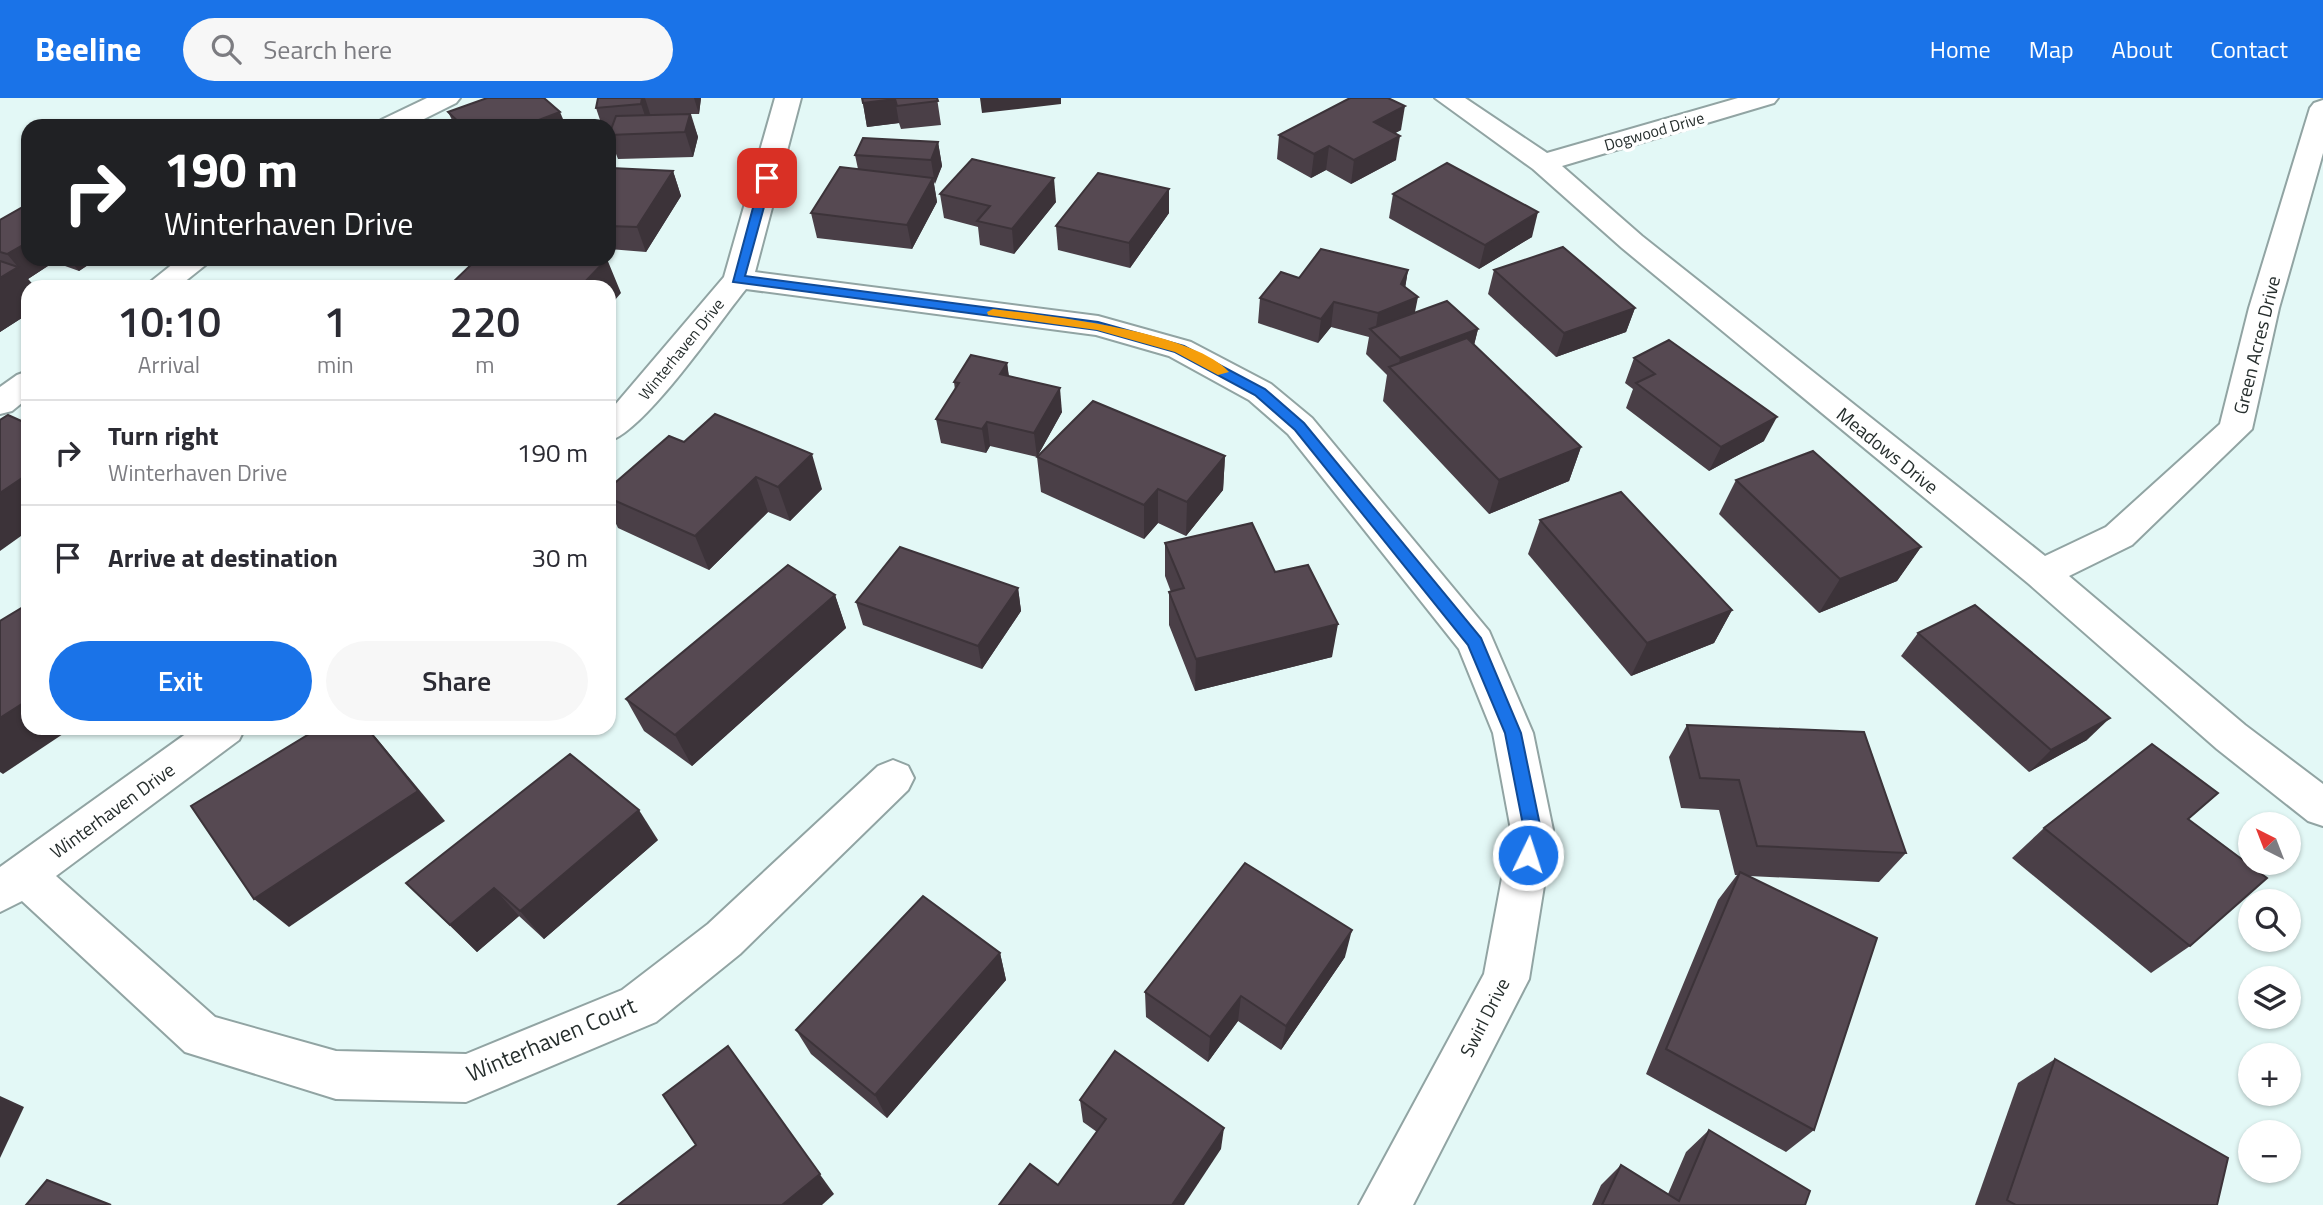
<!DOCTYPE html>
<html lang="en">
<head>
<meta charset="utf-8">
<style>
  body { margin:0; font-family:"Titillium Web",sans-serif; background:#f7f7f7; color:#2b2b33; height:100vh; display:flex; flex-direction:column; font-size:26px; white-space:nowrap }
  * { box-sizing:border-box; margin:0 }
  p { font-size:23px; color:#7c7c81 }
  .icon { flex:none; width:38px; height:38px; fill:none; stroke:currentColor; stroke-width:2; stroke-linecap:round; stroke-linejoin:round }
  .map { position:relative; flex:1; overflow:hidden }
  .details { position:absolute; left:21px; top:182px; width:595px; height:455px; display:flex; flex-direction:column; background:#fff; border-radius:21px; box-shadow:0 2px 5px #0004 }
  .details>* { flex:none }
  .hud { position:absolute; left:21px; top:21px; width:595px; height:147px; border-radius:21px; box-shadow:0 2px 5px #0004; background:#202124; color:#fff; overflow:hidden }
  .needle { width:46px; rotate:318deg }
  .fabs { position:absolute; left:2238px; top:714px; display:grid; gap:14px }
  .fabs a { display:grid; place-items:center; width:63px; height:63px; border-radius:50%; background:#fff; box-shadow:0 2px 5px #0004; font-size:35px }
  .pin { position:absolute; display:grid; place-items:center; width:60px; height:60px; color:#fff; margin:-30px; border-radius:14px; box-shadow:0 4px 10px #0006 }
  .me { position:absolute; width:77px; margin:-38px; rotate:4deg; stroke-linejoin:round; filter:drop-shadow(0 0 5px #0008) }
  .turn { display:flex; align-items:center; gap:24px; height:147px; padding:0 28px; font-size:32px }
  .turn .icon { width:91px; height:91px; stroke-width:2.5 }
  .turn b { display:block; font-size:49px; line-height:60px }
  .eta { display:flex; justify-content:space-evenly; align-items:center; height:119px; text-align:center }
  .eta b { font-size:42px; font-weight:600; line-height:49px }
  .button { display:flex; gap:14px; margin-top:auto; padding:14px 28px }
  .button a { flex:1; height:80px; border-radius:42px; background:#1a73e8; color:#fff; font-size:28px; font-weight:600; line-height:80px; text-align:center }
  .button a+a { background:#f7f7f7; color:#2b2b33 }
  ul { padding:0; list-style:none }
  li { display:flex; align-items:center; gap:21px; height:105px; padding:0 28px; border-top:2px solid #e1e1e2 }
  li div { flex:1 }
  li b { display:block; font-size:26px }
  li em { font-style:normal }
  header { display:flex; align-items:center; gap:42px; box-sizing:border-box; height:98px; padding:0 35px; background:#1a73e8; color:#fff }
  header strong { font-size:33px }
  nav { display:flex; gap:38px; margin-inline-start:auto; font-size:24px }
  .search { width:490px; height:63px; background:#f7f7f7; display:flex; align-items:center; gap:18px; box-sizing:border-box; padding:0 24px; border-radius:38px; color:#7c7c81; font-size:26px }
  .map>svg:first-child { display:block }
</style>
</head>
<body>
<header>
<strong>Beeline</strong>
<div class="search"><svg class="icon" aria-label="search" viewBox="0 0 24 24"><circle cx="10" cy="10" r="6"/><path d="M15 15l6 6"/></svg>Search here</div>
<nav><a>Home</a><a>Map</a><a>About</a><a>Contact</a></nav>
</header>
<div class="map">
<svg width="2323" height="1107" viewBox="0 0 2323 1107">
  <rect width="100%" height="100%" fill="#e3f8f6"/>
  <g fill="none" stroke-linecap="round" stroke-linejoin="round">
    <g stroke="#91a4a3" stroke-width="4">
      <g id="minor">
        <path d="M427,0H460L456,5L410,28H377L381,22Z"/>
        <path d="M775,0H801L755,174L1098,218L1191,244L1271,286L1312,320L1489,533L1533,635L1553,732L1529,881L1413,1107H1359L1484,876L1511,732L1493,635L1459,551L1288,336L1249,302L1169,258L1096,237L746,191C719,224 645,333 609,343V314L724,179Z"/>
        <path d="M1435,0H1465L1547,55L1738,0H1778L1774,5L1562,68L1642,138L2045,458L2106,429L2220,326L2249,210L2310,10L2314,5L2323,2V55L2279,210L2252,331L2132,447L2069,478L2245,627L2323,686V728L2308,723L2217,651L2029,486L1622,150L1533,71Z"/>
        <path d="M179,161H213L178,189H144Z"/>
        <path d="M28,273V300L12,313L0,316V289L17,277Z"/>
        <path d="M194,630H245L239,642L56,778L215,919L336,953L466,956L622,892L708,826L878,668L893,662L908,668L914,680L908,692L740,856L656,924L466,1004L336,1001L185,954L22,803L0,814V769Z"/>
      </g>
    </g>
    <use href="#minor" fill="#fff" fill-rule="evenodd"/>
  </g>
  <g fill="#4a3f47">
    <path d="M598,0H701L699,16H691L698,39L693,59L618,61L609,38L610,33L609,34V28H602L596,10Z"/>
    <path d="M862,0H937L941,27L901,31L899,25L867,29Z"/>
    <path d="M448,14L566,28H455Z"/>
    <path d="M1401,32L1395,35L1396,62L1351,86L1326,72L1311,80L1277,61L1279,37Z"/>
    <path d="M938,44L942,68L934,86L937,104L912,151L817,140L811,115L858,71L855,57Z"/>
    <path d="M609,73H673L681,98L646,154L609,151Z"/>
    <path d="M940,96L1056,104L1014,156L980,147L978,129L944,120Z"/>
    <path d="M1393,96L1532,139L1479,171L1389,120Z"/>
    <path d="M1169,115L1130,170L1058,152L1056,128Z"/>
    <path d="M0,122L28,161H97L79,173L54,164L28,181L35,189H28V216L0,234Z"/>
    <path d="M1408,172L1405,189L1415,215L1478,231L1474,247L1581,349L1569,383L1489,416L1383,303L1387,277L1366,256L1369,239L1331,229L1318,245L1258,225L1260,200L1299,180Z"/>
    <path d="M1494,172L1635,210L1626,234L1556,259L1488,196Z"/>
    <path d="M1634,260L1764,343L1709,373L1626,310L1633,291L1625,285Z"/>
    <path d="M1007,265L1009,278L1062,314L1037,359L990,348L986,355L941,345L936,321L955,292L954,284Z"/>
    <path d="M684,344L822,391L790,423L768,414L709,472L618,430L609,411V390Z"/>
    <path d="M1225,358L1223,392L1186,438L1158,425L1144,441L1041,394L1037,359Z"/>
    <path d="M1736,382L1921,449L1897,483L1819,515L1719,416Z"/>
    <path d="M1540,422L1732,512L1714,545L1631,578L1528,456Z"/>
    <path d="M1165,445L1275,474L1332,559L1195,593L1169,527V494H1171L1165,478Z"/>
    <path d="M1018,490L1021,513L982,571L863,527L856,504Z"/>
    <path d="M835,497L846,530L692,668L644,633L626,601Z"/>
    <path d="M1918,535L2087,642L2029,674L1901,558Z"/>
    <path d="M1687,627L1906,755L1879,784L1749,778L1814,1032L1786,1054L1646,976L1718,802L1737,777H1735L1719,712L1681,710L1669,659Z"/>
    <path d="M2188,721L2190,848L2151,875L2012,760L2044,730Z"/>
    <path d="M658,742L544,841L519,818L477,854L406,785Z"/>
    <path d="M1000,855L1006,882L887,1020L811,956L796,932Z"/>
    <path d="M1345,859L1281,952L1238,923L1208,964L1146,919L1145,894Z"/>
    <path d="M2055,961L2217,1107H1975L2018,985Z"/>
    <path d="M1080,1002L1221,1051L1058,1087L1097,1034L1083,1024Z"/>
    <path d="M1709,1032L1805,1107H1592L1601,1087L1621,1067L1668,1096L1686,1054Z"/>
  </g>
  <g fill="#3c3339">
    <path d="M642,0H645L651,19L649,30L641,6Z"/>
    <path d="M694,0H701L699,16Z"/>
    <path d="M980,0H1061V6L982,15Z"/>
    <path d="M895,1L899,25L867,29L863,5Z"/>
    <path d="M1405,8L1401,32L1371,48L1374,24Z"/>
    <path d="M560,14L566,28H523Z"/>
    <path d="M690,16L698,39L693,59L685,34Z"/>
    <path d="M1400,38L1396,62L1351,86L1354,62Z"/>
    <path d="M938,44L942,68L935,86L931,62Z"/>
    <path d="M1329,48L1326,72L1311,80L1314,56Z"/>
    <path d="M673,73L681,98L646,154L637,129Z"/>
    <path d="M933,80L937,104L912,151L907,127Z"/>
    <path d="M1054,80L1056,104L1014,156L1012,131Z"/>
    <path d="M1169,91V115L1130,170L1129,145Z"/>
    <path d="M1538,114L1532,139L1479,171L1485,147Z"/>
    <path d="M28,144V161H52L54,164L28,181L35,189H28V216L0,234V180L18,169L7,156Z"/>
    <path d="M69,161H97L79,173Z"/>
    <path d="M607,161L621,195L609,209V189H580Z"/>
    <path d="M1408,172L1404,197L1418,199L1413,224L1375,236L1378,215L1401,186Z"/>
    <path d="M1334,204L1331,229L1318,245L1321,221Z"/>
    <path d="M1635,210L1626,234L1556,259L1564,235Z"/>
    <path d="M1478,231L1472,255L1397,277L1400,260Z"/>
    <path d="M1007,265L1010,290L1000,276Z"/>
    <path d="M1060,290L1062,314L1037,359L1034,335Z"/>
    <path d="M1777,319L1764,343L1709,373L1721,349Z"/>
    <path d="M987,324L990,348L986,355L982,331Z"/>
    <path d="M1581,349L1569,383L1489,416L1499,382Z"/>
    <path d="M812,356L822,391L790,423L778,389Z"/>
    <path d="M1225,358L1223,392L1186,438L1187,404Z"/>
    <path d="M28,376V433L0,453V395Z"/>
    <path d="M756,379L768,414L709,472L695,438Z"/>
    <path d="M1158,391V425L1144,441V407Z"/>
    <path d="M1921,449L1897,483L1819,515L1840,481Z"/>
    <path d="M1018,490L1021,513L982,571L978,548Z"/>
    <path d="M835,497L846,530L692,668L675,637Z"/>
    <path d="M1732,512L1714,545L1631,578L1647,545Z"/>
    <path d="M1338,526L1332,559L1195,593L1196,561Z"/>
    <path d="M28,602V630H72L3,676L0,674V620Z"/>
    <path d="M2110,620L2087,642L2029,674L2051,652Z"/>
    <path d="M367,630L378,642L445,723L289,829L254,801Z"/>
    <path d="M639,712L658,742L544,841L520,813Z"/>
    <path d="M494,790L519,818L477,854L450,827Z"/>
    <path d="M1352,832L1345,859L1281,952L1286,928Z"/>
    <path d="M1000,855L1006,882L887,1020L875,997Z"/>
    <path d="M1241,898L1238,923L1208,964L1210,939Z"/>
    <path d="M728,948L834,1096L822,1107H782Z"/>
    <path d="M0,998L24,1009L0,1060Z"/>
    <path d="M1224,1030L1221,1051L1184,1107H1172Z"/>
  </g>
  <g fill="#564952" stroke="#3c3339" stroke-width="2">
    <path d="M487,0H544L560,14L523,28H463L448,14Z"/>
    <path d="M598,0H642L641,6L596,10Z"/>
    <path d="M862,0H937L938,3L897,8L895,1L863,5Z"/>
    <path d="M1350,0H1388L1405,8L1374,24L1400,38L1354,62L1329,48L1314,56L1279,37Z"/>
    <path d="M690,16L685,34L609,37L616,18Z"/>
    <path d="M863,40L938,44L931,62L855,57Z"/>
    <path d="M972,61L1054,80L1012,131L977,123L990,108L940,96Z"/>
    <path d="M1447,65L1538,114L1485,147L1393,96Z"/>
    <path d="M840,69L933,80L907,127L811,115Z"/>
    <path d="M611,70L673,73L637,129L609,128V73Z"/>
    <path d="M1098,75L1169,91L1129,145L1056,128Z"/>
    <path d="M28,106V144L7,156L0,154V122Z"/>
    <path d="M1563,149L1635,210L1564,235L1494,172Z"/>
    <path d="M1321,151L1408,172L1401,186L1418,199L1378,215L1334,204L1321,221L1260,200L1281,174L1299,180Z"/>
    <path d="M477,161H607L580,189H448Z"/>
    <path d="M0,163L18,169L0,180Z"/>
    <path d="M1447,203L1478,231L1400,260L1370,231Z"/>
    <path d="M1467,240L1581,349L1499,382L1389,269Z"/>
    <path d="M1669,242L1777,319L1721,349L1636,285L1655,276L1634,260Z"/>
    <path d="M971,257L1007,265L1000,276L1060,290L1034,335L987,324L982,331L936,321L959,285L954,284Z"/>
    <path d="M1093,303L1225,358L1187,404L1158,391L1144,407L1037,359Z"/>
    <path d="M715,316L812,356L778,389L756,379L695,438L609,400V390L669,338L684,344Z"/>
    <path d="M8,317L28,326V376L0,395V322Z"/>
    <path d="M1813,353L1921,449L1840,481L1736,382Z"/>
    <path d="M1621,394L1732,512L1647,545L1540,422Z"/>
    <path d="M1252,425L1275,474L1308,467L1338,526L1196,561L1169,494L1184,490L1165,445Z"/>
    <path d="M900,449L1018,490L978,548L856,504Z"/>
    <path d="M788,467L835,497L675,637L626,601Z"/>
    <path d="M28,506V602L0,620V523Z"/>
    <path d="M1975,507L2110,620L2051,652L1918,535Z"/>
    <path d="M1687,627L1864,634L1906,755L1757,748L1739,682L1700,680Z"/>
    <path d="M319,630H367L418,693L254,801L191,708Z"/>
    <path d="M2152,646L2218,695L2188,721L2267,780L2190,848L2044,730Z"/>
    <path d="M570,656L639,712L520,813L494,790L450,827L406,785Z"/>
    <path d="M1245,765L1352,832L1286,928L1241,898L1210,939L1145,894Z"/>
    <path d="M1740,774L1877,840L1814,1032L1666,951Z"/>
    <path d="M923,798L1000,855L875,997L796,932Z"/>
    <path d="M728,948L820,1076L782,1107H618L696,1047L663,997Z"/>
    <path d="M1115,953L1224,1030L1172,1107H999L1030,1066L1058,1087L1106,1021L1080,1002Z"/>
    <path d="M2055,961L2228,1060L2217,1107H2016L2007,1102Z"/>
    <path d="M1709,1032L1810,1093L1805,1107H1602L1621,1067L1679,1103Z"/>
    <path d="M47,1082L111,1107H26Z"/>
  </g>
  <path fill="#1a73e8" stroke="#114b97" stroke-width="2" d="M767,77L772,80L745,178L1098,224L1184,248L1265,291L1304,325L1481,540L1521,635L1541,732L1534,763L1528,765L1522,763L1519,757L1524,732L1505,635L1468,547L1295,332L1255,297L1175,254L1097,232L733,184L761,80Z"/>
  <path fill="#f59e0b" d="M993,211C1048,218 1192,233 1229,274L1218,277L1175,254L1097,232L988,217L987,214Z"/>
  <g text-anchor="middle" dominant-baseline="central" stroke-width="7" stroke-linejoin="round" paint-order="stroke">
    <g font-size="16" fill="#262e2d" stroke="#fff">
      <text transform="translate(1654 33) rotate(-16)">Dogwood Drive</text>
      <text transform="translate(681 251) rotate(-51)">Winterhaven Drive</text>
    </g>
    <g font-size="19" fill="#262e2d" stroke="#fff">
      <text transform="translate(2256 247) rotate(-76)">Green Acres Drive</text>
      <text transform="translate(1888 352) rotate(39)">Meadows Drive</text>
      <text transform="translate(112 712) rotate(-36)">Winterhaven Drive</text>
      <text transform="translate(1484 919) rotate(-63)">Swirl Drive</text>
    </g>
    <g font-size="23" fill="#262e2d" stroke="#fff">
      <text transform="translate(551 941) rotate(-23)">Winterhaven Court</text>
    </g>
  </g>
</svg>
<div class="fabs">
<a><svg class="needle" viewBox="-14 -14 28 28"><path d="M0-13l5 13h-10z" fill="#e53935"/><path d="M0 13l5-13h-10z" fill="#7c7c81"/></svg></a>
<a><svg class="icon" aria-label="search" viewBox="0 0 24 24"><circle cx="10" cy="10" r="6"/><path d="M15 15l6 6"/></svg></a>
<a><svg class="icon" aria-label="layers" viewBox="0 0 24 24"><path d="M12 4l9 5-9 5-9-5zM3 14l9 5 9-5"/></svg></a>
<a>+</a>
<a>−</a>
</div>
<div class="pin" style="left:767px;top:80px;background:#d93025"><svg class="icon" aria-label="arrive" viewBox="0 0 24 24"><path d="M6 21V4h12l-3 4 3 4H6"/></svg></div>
<svg class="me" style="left:1528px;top:757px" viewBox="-20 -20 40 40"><circle r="17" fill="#1a73e8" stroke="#fff" stroke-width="3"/><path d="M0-11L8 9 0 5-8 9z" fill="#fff"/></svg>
<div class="hud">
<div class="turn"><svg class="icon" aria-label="right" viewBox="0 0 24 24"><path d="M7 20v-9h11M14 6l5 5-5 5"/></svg><div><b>190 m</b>Winterhaven Drive</div></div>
</div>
<section class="details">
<div class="eta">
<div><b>10:10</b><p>Arrival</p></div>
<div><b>1</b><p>min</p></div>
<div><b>220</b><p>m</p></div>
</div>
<ul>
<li><svg class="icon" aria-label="right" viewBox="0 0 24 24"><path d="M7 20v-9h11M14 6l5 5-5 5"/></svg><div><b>Turn right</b><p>Winterhaven Drive</p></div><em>190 m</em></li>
<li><svg class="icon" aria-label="arrive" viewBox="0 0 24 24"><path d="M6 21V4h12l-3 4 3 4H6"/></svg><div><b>Arrive at destination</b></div><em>30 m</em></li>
</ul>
<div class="button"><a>Exit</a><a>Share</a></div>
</section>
</div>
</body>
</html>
